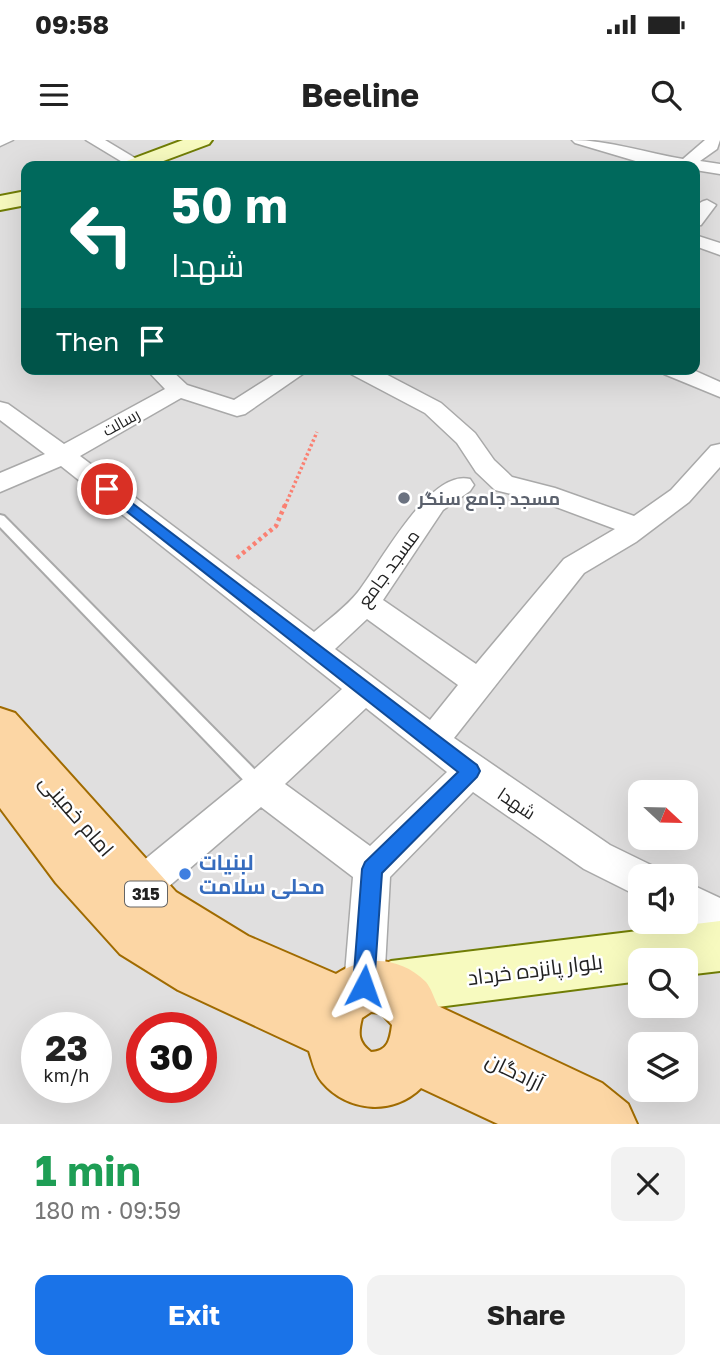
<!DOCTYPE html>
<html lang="en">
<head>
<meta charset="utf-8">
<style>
  body { margin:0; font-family:"Golos Text",Cairo,sans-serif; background:#f2f2f2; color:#222; height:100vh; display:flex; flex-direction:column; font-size:26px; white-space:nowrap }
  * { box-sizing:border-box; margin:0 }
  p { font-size:23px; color:#767676 }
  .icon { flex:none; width:38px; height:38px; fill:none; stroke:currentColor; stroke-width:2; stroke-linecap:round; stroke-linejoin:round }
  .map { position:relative; height:984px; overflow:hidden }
  .sheet { display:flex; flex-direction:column; background:#fff; flex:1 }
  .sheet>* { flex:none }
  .banner { position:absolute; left:21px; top:21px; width:679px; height:214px; border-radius:14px; box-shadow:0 7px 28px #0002; background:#00695c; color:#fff; overflow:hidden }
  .needle { width:46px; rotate:112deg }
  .buttons { position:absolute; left:628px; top:640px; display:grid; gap:14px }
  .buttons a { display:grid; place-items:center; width:70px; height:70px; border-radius:14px; background:#fff; box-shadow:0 7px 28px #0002; font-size:35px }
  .speed { position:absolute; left:21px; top:872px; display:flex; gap:14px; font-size:35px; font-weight:700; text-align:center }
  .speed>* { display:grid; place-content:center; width:91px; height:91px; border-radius:50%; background:#fff; box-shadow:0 7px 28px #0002; line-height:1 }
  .speed small { font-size:18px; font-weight:400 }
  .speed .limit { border:10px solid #d22; background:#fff; color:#111 }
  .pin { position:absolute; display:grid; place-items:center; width:60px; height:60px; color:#fff; margin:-30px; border:4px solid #fff; border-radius:50%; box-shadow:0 2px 7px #0007 }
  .me { position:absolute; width:77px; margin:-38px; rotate:4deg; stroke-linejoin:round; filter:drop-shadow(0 0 5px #0008) }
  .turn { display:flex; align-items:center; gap:24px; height:147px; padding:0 35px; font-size:32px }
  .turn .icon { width:91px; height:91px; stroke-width:2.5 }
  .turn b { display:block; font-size:49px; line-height:60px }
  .then { display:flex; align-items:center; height:66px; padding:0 35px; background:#0003; gap:14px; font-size:26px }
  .round { display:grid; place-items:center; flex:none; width:74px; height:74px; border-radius:14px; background:#f2f2f2 }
  .summary { display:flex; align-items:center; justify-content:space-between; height:119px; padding:0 35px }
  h1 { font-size:42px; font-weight:700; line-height:52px; color:#1e9e55 }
  .button { display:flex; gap:14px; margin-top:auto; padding:14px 35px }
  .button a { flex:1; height:80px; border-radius:14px; background:#1a73e8; color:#fff; font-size:28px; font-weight:700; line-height:80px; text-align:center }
  .button a+a { background:#f2f2f2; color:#222 }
  .status { display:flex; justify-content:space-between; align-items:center; height:49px; padding:0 35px; background:#fff; direction:ltr }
  .status svg { height:19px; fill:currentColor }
  header { display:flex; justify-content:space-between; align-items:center; height:91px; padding:0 35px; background:#fff; font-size:32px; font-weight:700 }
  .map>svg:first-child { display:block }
</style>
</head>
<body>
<div class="status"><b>09:58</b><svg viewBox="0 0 49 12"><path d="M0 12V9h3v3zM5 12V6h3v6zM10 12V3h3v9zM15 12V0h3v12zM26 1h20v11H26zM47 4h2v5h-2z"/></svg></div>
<header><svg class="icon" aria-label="menu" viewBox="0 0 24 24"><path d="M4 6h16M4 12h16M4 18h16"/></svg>Beeline<svg class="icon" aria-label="search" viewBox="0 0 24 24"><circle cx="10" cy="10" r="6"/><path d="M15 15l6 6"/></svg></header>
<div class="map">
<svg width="720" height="984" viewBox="0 0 720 984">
  <rect width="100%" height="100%" fill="#f2efe9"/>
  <path fill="#e0dfdf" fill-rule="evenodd" d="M0,0H720V984H0ZM26,26H695V229H26ZM640,653H686V698H640ZM640,737H686V782H640ZM640,821H686V866H640ZM37,887H96V947H37ZM142,887H201V947H142ZM640,905H686V950H640Z"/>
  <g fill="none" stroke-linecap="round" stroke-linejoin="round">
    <g stroke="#a9a9a9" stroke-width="4">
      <path id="lane" d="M0,375L4,376L266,641L268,646L266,651L260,653L254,651L0,387Z"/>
    </g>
    <g stroke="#a9a9a9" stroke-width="3">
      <g id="street">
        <path d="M0,0H13L0,6Z"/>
        <path d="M86,0H105L145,24L129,26Z"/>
        <path d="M572,0C609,0 646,13 683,19L705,0H720L717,9L700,21L720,24V34L695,30V26L639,22L575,3Z"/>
        <path d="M707,60L716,65L701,85L695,86C695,74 693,63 707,60Z"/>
        <path d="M695,95L720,103V115L695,106Z"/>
        <path d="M146,229H170L187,245L234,260L283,229H310L245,274L237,276L181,258L80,316L314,492C328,480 346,467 358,452C380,424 430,328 470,339L474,345L470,351L443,370L383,460L476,524L564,419L615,389L540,361L495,350L476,332L457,303L425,273L351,234L348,229H376L441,263L475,293L494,320L512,337L555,348L634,376L671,350L711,306L720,304V327L689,362L636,402L584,433L454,598L610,705L653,726L658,737H640V757L584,729L473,652L390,737L384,846L378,860L364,866L350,860L344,846L353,737L261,667L153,760L140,765L127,760L121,747L127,734L248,635L342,549L61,326L0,352V333L45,314L0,280V262L8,264L64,304L165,249ZM367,479L458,545L430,580L335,509ZM366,568L447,632L370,706L285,644Z"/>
        <path d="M661,229H691L720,242V257L664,234Z"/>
        <path d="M686,742L720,758V797L686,781Z"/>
      </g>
    </g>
    <g stroke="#707d05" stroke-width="4">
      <g id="secondary">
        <path d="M183,0H212L209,4L150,26H121L124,22Z"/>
        <path d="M26,51V65L0,70V56Z"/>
        <path d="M720,781V831L686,835V821H640V841L391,873L373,865L365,847L373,829L391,821Z"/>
      </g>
    </g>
    <g stroke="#a06b00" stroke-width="4">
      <path id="primary" d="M0,568L15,573L176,752L248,796L336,834C365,815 400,816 426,842C431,848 434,858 438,866L602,943L628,964L637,984H498L421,948C393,976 347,972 322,942C315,934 312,920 309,911L178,850L120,814L56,743L0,668ZM371,872L381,873L392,885C390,900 388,911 371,912C358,902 358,894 362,878Z"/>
    </g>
    <path stroke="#fa8072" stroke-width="3.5" stroke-dasharray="2.5 2.5" stroke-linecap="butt" d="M285,366L317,292"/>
    <path stroke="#fa8072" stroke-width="4.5" stroke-dasharray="3.5 3.5" stroke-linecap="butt" d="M237,418L276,386L285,365"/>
    <use href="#lane" fill="#fff" fill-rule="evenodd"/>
    <use href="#street" fill="#fff" fill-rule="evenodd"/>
    <use href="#secondary" fill="#f7fabf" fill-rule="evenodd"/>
    <use href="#primary" fill="#fcd6a4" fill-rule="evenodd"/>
  </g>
  <path fill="#1a73e8" stroke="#114b97" stroke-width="2" d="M107,344L477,625L480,631L477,637L382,733L374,846L371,853L364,856L356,853L353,846L362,729L365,722L458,632L102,352V346Z"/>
  <circle fill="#6b7280" stroke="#fff" stroke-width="2.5" cx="404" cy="358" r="7"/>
  <circle fill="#3f7fe0" stroke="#fff" stroke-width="2.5" cx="185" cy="734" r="7"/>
  <g text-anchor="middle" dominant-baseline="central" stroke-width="5" stroke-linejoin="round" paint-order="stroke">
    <g font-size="16" fill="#222" stroke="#fff">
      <text transform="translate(121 282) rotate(-29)">رسالت</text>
    </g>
    <rect fill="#fff" stroke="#646464" stroke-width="2" x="125" y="741.5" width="42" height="25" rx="5"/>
    <g font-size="16" font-weight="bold" fill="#222">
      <text x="146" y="754">315</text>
    </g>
    <g font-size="18" font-weight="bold" fill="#5b616d" stroke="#fff" text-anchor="start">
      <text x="418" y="358">مسجد جامع سنگر</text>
    </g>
    <g font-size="18" fill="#222" stroke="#fff">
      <text transform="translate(388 428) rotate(-54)">مسجد جامع</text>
      <text transform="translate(517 663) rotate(34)">شهدا</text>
    </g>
    <g font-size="21" fill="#222" stroke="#fff">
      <text transform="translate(77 675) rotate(49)">امام خمینی</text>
      <text transform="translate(535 829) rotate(-7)">بلوار پانزده خرداد</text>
      <text transform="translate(515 931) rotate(26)">آزادگان</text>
    </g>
    <g font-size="21" font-weight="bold" fill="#366cbe" stroke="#fff" text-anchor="start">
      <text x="199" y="722">لبنیات<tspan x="199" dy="24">محلی سلامت</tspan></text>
    </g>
  </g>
</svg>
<div class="buttons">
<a><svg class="needle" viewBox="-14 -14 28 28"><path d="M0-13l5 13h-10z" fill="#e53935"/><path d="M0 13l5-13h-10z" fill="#767676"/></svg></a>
<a><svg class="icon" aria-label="sound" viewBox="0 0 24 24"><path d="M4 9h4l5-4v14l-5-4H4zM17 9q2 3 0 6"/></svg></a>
<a><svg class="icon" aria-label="search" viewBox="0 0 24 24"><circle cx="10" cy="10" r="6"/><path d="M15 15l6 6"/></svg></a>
<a><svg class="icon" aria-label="layers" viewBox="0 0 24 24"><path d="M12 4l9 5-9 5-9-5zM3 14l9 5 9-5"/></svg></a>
</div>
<div class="speed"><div>23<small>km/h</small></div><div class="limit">30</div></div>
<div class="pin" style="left:107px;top:349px;background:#d93025"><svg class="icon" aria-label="arrive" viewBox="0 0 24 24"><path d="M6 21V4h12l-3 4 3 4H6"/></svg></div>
<svg class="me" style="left:364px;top:846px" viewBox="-20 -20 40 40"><path d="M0-17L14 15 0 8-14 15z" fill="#1a73e8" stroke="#fff" stroke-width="4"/></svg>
<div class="banner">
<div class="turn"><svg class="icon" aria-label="left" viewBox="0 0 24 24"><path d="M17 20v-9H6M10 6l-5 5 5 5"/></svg><div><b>50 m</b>شهدا</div></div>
<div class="then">Then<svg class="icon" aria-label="arrive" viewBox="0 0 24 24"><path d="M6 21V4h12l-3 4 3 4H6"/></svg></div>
</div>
</div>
<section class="sheet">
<div class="summary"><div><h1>1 min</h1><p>180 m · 09:59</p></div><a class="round"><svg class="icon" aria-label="close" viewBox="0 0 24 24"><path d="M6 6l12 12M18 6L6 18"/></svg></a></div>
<div class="button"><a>Exit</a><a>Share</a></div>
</section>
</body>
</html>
